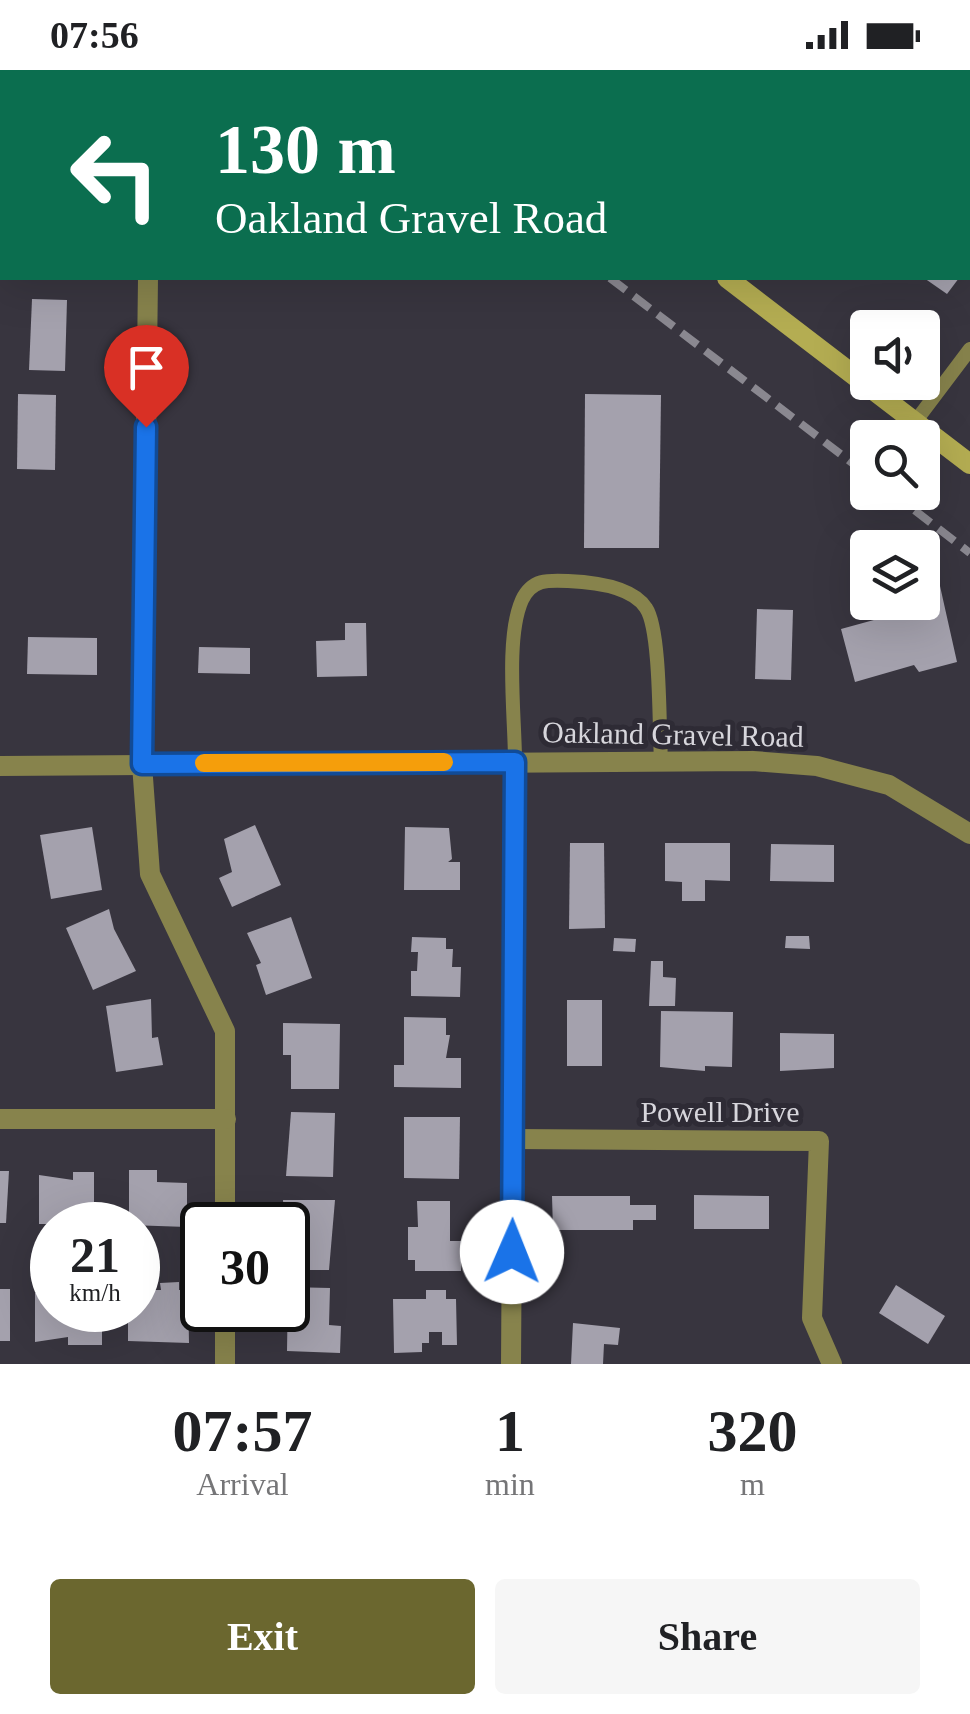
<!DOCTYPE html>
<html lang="en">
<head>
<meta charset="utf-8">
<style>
  body { margin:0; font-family:"Times New Roman",serif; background:#f6f6f6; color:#202124; height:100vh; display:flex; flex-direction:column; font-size:38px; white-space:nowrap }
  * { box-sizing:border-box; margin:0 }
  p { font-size:32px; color:#757577 }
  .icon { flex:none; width:55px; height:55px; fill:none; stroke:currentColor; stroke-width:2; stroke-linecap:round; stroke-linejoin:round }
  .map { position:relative; height:1294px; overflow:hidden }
  .panel { display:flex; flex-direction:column; background:#fff; flex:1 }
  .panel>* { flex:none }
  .guide { position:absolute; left:0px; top:0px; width:970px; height:210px; box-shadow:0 10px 40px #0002; background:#0b6e4f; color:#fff; overflow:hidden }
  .buttons { position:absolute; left:850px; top:240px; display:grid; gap:20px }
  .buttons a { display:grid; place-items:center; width:90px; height:90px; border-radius:10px; background:#fff; box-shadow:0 10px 40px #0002; font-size:50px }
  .speed { position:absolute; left:30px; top:1132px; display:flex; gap:20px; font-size:50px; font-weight:700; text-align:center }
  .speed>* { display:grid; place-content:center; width:130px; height:130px; border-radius:50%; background:#fff; box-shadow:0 10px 40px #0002; line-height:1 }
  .speed small { font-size:25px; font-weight:400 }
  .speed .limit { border:5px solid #111; border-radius:15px; background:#fff; color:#111 }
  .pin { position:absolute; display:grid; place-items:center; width:85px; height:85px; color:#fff; margin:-102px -42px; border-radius:50% 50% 50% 0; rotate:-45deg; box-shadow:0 0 10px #0007 }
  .pin .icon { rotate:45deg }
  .me { position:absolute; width:110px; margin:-55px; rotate:1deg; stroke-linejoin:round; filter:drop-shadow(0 0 8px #0008) }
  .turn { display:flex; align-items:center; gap:35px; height:210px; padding:0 50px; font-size:45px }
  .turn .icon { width:130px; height:130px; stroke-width:2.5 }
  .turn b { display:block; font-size:70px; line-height:85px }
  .eta { display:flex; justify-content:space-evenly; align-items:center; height:170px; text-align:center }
  .eta b { font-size:60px; font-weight:800; line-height:70px }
  .button { display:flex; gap:20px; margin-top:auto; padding:20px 50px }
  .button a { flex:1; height:115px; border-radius:10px; background:#6b672f; color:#fff; font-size:40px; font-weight:800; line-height:115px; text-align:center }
  .button a+a { background:#f6f6f6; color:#202124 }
  .status { display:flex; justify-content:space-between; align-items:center; height:70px; padding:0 50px; background:#fff; direction:ltr }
  .status svg { height:28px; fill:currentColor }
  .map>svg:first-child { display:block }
</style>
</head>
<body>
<div class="status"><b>07:56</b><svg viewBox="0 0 49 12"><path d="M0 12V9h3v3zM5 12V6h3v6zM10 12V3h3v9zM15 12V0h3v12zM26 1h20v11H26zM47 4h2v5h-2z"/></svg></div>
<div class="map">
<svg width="970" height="1294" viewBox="0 0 970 1294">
  <rect width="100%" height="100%" fill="#38353f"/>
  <g fill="#a4a1ad">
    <path d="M924,208H959L947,224Z"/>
    <path d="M32,229L67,230L65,301L29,300Z"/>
    <path d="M18,324L56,325L55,400L17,399Z"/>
    <path d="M585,324L661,325L659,478H584Z"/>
    <path d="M940,516L957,592L919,602L914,595L855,612L841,559L903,542L902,532H922V521Z"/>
    <path d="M757,539L793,540L791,610L755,609Z"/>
    <path d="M345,553H366L367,606L317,607L316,571L345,570Z"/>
    <path d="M28,567L97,568V605L27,604Z"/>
    <path d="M199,577L250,578V604L198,603Z"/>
    <path d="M255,755L281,815L232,837L219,808L232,802L224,769Z"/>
    <path d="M92,757L102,820L51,829L40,765Z"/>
    <path d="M405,757L449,758L452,789L448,792H460V820H404Z"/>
    <path d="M570,773H604L605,858L569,859Z"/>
    <path d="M665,773H730V811L705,810V831H682V812L665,811Z"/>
    <path d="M771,774L834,775V812L770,811Z"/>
    <path d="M109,839L114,859L136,901L93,920L66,858Z"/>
    <path d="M291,847L312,908L266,925L256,895L261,893L247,863Z"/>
    <path d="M786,866H809L810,879L785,878Z"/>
    <path d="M412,867L446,868V879H453L452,897H461L460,927L411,926V901H417L418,882H411Z"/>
    <path d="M614,868L636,869L635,882L613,881Z"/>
    <path d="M651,891H663V907L676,908L675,936H649Z"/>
    <path d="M151,929L152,968L158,967L163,995L116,1002L106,936Z"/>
    <rect x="567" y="930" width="35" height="66"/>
    <path d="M661,941L733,942L732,997L705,996V1001L660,997Z"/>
    <path d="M404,947L446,948V965H450L446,988H461V1018L394,1017V995H404Z"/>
    <path d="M283,953L340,954L339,1019H291V985H283Z"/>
    <path d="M780,963L834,964V998L780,1001Z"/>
    <path d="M291,1042L335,1043L333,1107L286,1106Z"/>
    <path d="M404,1047H460L459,1109L404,1108Z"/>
    <path d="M129,1100H157V1112L187,1113V1157L129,1155Z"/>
    <path d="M0,1101H9L6,1153H0Z"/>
    <path d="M73,1102H94V1154H39V1105L73,1110Z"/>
    <path d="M694,1125L769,1126V1159H694Z"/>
    <path d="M552,1126H630V1135H656V1150H633V1160H553Z"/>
    <path d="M283,1130H335L329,1200H288Z"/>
    <path d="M417,1131H450V1171H461V1201H415V1190H408V1157H418Z"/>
    <path d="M179,1212V1220H188L189,1273L128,1271V1240H138V1220H161L160,1213Z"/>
    <path d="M896,1215L945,1246L928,1274L879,1243Z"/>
    <path d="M288,1217L330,1218L329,1255L341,1256L340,1283L287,1281Z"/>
    <rect x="0" y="1219" width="10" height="52"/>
    <path d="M426,1220H446V1229H456L457,1275H442V1262H429V1273H422V1282L394,1283L393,1229H426Z"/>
    <path d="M35,1223H52V1240H102V1275H68V1267L35,1272Z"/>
    <path d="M573,1253L620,1258L618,1275L604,1274L603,1294H571Z"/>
  </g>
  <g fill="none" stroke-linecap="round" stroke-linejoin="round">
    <g stroke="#87834c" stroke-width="14">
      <path d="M646,2L647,0"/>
      <path d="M869,2L870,0"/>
      <path d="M915,352L970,279"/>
      <path d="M515,691C515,648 505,568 522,530C532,509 548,510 568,511C591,512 632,516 646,538C661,560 659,659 661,691"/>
    </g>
    <g stroke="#87834c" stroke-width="20">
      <path d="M148,208L142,694L150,804L225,961V1155"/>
      <path d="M0,1049H226"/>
      <path d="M514,1069L819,1071L812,1248L832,1294"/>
      <path d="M225,1294V1240"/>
      <path d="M511,1294L515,691"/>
    </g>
    <path stroke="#87834c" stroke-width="20" d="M0,696L753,691L817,696L889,715L970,764"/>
    <g stroke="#b4ad52" stroke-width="20">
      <path d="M456,0L459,2"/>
      <path d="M727,208L970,394"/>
    </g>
    <g stroke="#8a8890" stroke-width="8" stroke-dasharray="20 10" stroke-linecap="butt">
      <path d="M339,0L342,2"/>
      <path d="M610,208L868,405"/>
      <path d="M891,422L970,483"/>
    </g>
  </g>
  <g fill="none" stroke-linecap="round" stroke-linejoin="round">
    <g stroke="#114b97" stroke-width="25">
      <path id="route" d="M146,357L142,694L515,692L512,1182"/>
    </g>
    <use href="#route" stroke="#1a73e8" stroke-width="18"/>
    <path stroke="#f59e0b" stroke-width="18" d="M204,693L444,692"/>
  </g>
  <g text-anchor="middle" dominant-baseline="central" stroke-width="10" stroke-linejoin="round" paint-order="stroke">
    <g font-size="30" fill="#d7d6dc" stroke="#2e2b35">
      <text transform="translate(673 664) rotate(1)">Oakland Gravel Road</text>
      <text x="720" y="1041">Powell Drive</text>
    </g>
  </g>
</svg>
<div class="buttons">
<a><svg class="icon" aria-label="sound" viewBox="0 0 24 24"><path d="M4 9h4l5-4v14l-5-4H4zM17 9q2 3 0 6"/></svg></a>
<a><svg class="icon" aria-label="search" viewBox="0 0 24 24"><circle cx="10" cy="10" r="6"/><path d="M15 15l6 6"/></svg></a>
<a><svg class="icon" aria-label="layers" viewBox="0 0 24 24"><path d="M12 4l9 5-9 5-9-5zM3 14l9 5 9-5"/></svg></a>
</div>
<div class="speed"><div>21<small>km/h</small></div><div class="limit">30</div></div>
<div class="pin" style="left:146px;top:357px;background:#d93025"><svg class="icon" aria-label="arrive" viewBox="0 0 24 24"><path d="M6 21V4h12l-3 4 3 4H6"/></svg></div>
<svg class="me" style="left:512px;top:1182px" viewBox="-20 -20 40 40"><circle r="19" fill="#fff"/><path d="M0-13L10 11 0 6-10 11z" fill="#1a73e8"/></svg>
<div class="guide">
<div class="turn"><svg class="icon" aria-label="left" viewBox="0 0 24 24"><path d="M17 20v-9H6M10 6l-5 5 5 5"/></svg><div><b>130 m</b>Oakland Gravel Road</div></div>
</div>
</div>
<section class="panel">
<div class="eta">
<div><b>07:57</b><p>Arrival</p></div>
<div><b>1</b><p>min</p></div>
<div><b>320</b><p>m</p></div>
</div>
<div class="button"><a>Exit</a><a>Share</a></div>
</section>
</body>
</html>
